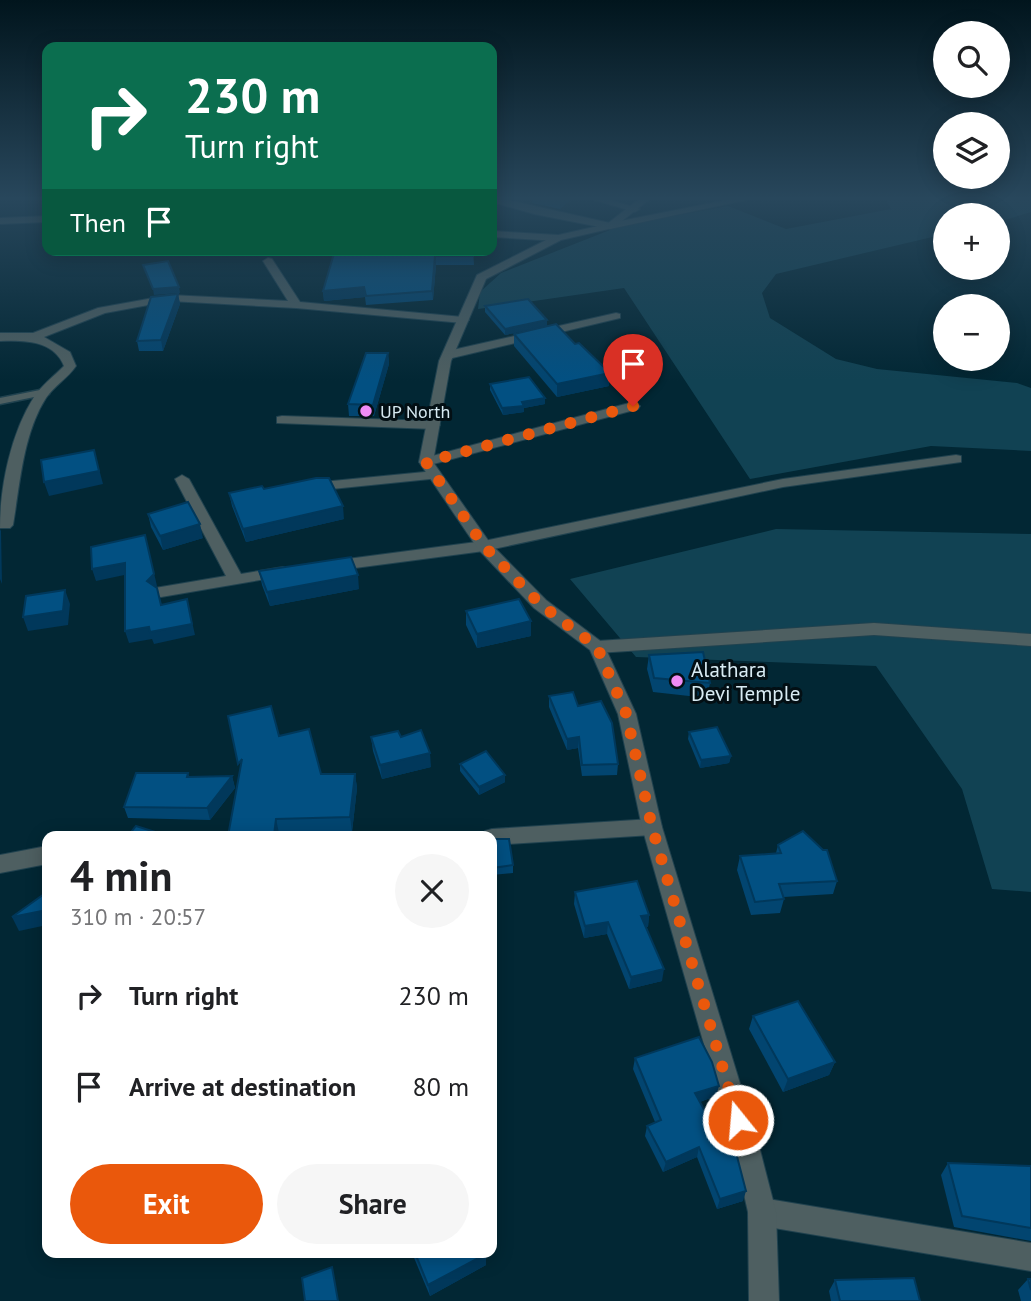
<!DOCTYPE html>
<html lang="en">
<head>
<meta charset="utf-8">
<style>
  body { margin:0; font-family:"PT Sans",sans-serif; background:#f6f6f6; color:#202124; height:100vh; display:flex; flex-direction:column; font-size:26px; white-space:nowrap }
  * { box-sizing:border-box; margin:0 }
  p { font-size:23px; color:#757577 }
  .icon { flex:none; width:38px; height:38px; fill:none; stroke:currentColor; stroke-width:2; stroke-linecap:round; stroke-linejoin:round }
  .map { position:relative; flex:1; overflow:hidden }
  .panel { position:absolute; left:42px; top:831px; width:455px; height:427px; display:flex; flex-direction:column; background:#fff; border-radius:14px; box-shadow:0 4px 18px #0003 }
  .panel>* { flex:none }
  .banner { position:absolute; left:42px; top:42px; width:455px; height:214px; border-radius:14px; box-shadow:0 4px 18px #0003; background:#0b6e4f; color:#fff; overflow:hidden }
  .buttons { position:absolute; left:933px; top:21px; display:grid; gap:14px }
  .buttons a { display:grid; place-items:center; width:77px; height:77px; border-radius:50%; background:#fff; box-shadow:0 4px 18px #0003; font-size:35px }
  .pin { position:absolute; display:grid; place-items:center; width:60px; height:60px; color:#fff; margin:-72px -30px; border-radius:50% 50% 50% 0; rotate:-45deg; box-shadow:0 0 7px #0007 }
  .pin .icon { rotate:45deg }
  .me { position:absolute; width:77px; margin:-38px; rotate:343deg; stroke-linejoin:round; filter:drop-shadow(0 0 5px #0008) }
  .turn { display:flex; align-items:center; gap:24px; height:147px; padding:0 28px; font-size:32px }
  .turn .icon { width:91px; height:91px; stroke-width:2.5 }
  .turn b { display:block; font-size:49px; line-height:60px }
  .then { display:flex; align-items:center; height:66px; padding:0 28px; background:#0003; gap:14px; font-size:26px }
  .round { display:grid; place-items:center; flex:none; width:74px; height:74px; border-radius:37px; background:#f6f6f6 }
  .head { display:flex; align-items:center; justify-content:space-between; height:119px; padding:0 28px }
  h1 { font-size:42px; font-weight:800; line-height:52px }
  .button { display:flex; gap:14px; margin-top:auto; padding:14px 28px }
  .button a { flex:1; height:80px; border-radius:42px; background:#ea580c; color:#fff; font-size:28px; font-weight:800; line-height:80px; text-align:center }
  .button a+a { background:#f6f6f6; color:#202124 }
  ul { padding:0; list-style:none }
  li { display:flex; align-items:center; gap:21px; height:91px; padding:0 28px }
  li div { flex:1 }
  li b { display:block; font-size:26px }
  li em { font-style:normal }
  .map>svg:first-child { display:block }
</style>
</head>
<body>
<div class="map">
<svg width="1031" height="1301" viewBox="0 0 1031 1301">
  <rect width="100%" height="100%" fill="#022734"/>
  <g fill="#114253">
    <path d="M886,199H1031V212L998,222V215H945V234L776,274L762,293L770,318L836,359L877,369L1017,383L1031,388V451L931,446L750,479L624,288L478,309L480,292L501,273L620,226L728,206L786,229L891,209Z"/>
    <path d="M776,529L1031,534V892L992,889L962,789L876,666L636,657L570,579Z"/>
  </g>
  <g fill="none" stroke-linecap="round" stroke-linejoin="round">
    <g stroke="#20424f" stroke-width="3">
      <path id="service" d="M45,389L49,390V394L0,404V398Z"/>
    </g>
    <g stroke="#20424f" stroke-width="2">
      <g id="minor">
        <path d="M492,199H503L610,223L732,199L746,200L610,229L534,214L492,202Z"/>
        <path d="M591,199H607L640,209L635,212Z"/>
        <path d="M47,216V222L0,224V218Z"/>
        <path d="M492,231L558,235L563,238L558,241L492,237Z"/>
        <path d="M268,258L272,259L300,302L463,317L469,320L463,323L296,308L170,301L105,313L44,337L70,352L76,366C68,378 54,386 46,398C23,434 20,484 13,525L10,528H0C0,486 11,433 34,397C42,385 54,376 64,366C54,340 23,340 0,341V333H33L98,308L170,295L288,301L263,261Z"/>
        <path d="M616,313L620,314V318L448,359L442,355L448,351Z"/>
        <path d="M633,402L640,406L638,409L426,466L419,462L421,459Z"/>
        <path d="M282,416L433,421L440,425L433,429L277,423V417Z"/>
        <path d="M956,455L961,456V462L783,487L484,551L332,571L324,566L332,561L484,541L783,479Z"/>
        <path d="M435,471L440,472V478L322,490L315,486L322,482Z"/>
        <path d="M182,475L189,479L241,574L283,567L289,569L291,572L289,575L161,597L155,596L153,592L155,588L226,576L175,479Z"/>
        <path d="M874,623L1031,634V646L874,635L597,653L588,647L597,641Z"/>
        <path d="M652,819L659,821L662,827L659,833L652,835L492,845V836H482L485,831L492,829Z"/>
        <path d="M47,846V864L0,873V855Z"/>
        <path d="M762,1198L1031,1243V1271L762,1226L752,1222L748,1212L752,1202Z"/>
      </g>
    </g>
    <g stroke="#20424f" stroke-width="2">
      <path id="tertiary" d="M639,199H650L613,228L561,240L486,279L451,361L433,462L490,543L546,600L603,643L636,714L662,827L759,1146L776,1212L779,1301H749L748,1212L733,1146L642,827L618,714L590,650L534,608L478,549L419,462L439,361L477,275L554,236L607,224Z"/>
    </g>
    <use href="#service" fill="#4e5f61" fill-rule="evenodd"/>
    <use href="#minor" fill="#4e5f61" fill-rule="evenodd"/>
    <use href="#tertiary" fill="#4e5f61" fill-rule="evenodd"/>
  </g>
  <g fill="#024570">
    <path d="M532,199H571L560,209L532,203Z"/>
    <path d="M335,250H473L474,265H436L433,300L366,305L365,297L324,301L323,291Z"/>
    <path d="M178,294L180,304L163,351H139L137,341Z"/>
    <path d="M485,306L547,320V326L505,335L485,312Z"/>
    <path d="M514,334L609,386L557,397L514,346Z"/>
    <path d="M388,353L389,364L374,416H349L348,404Z"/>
    <path d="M490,384L545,398V404L524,408V412L503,415L490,390Z"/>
    <path d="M264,489L344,519L246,542L232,506L229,493Z"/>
    <path d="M148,514L203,538L163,550L151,527Z"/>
    <path d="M259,571L359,589L270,606L262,585Z"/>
    <path d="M466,611L531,636L477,648L466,625Z"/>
    <path d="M649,655L710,683L707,698L653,692L647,669Z"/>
    <path d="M549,696L578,706L618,764L617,775L582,776L578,748L567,750L549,707Z"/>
    <path d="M689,732L731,756L729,763L700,768L688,739Z"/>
    <path d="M279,736L321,774H355L357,788L352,832L279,833V836H228Z"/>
    <path d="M371,737H401L431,767L382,779L373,751Z"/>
    <path d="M460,764L505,775V782L479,795L460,771Z"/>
    <path d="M188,773L189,777L232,776L235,788L210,820L128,818L124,807Z"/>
    <path d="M492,839L513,865V873L492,875Z"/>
    <path d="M778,845L837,881L833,894L784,897V899L780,913L751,915L737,870L740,856L776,853Z"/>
    <path d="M575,892L649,915L648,927H645L662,981L629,989L607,934L584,938L574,904Z"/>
    <path d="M753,1016L835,1062L829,1075L783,1092L749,1029Z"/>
    <path d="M635,1058L716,1096L700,1102L743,1201L717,1209L697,1157L663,1172L645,1136L647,1126L655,1122L633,1069Z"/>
    <path d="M948,1163L1031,1166V1241L954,1227L941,1175Z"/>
    <path d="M412,1253H485L486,1265L430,1296Z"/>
    <path d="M1028,1279H1031V1301H1021L1018,1290Z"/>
    <path d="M835,1280L920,1301H831L829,1291Z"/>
  </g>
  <g fill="#01385b">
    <path d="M560,199H571L560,209Z"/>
    <path d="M435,256L436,265L433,300L432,291Z"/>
    <path d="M179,287L180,293L154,295L153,289Z"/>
    <path d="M364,287L365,297L324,301L323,291Z"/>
    <path d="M178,294L180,304L163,351L161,340Z"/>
    <path d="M547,320V326L505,335V329Z"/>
    <path d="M388,353L389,364L374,416L373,405Z"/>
    <path d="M610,373L609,386L557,397V384Z"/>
    <path d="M545,398V404L524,408V412L503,415L502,408L522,402Z"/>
    <path d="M94,450L103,484L49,496L44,482Z"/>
    <path d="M343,506L344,519L246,542L243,529Z"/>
    <path d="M200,524L203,538L163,550L160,536Z"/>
    <path d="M0,529L1,531L2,584L0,579Z"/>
    <path d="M148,547L157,586L151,593L147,581Z"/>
    <path d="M125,563L129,574L96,581L92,569Z"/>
    <path d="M358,575L359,589L270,606L267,592Z"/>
    <path d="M65,590L70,604L68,625L28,631L23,617Z"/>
    <path d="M187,599L195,635L154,644L152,639L129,643L125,631Z"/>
    <path d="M531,621V636L477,648V634Z"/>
    <path d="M579,737L578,748L567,750V739Z"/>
    <path d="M430,753L431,767L382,779L380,765Z"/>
    <path d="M731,756L729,763L700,768L701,760Z"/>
    <path d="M355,774L357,788L352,832L350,817Z"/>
    <path d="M505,775V782L479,795V787Z"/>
    <path d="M232,776L235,788L210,820L207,808Z"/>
    <path d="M276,819L279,833V836H274V835Z"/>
    <path d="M47,910V925L19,931L12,917Z"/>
    <path d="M649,915L648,927L639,928L641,916Z"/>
    <path d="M608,922L607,934L584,938L585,926Z"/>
    <path d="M664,969L662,981L629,989L631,977Z"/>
    <path d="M835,1062L829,1075L783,1092L788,1079Z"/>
    <path d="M719,1086L716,1096L693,1104L695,1093Z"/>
    <path d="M699,1147L697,1157L663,1172L666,1162Z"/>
    <path d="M746,1191L743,1201L717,1209L720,1199Z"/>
    <path d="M486,1254V1265L430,1296L428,1285Z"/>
  </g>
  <g fill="#025082" stroke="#01385b" stroke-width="2">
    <path d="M335,250H473V256H435L432,291L366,296L364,287L323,291Z"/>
    <path d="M168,261L179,287L153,289L143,265Z"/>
    <path d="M178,294L161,340L137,341L151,297Z"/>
    <path d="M528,299L547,320L505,329L485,306Z"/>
    <path d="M556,324L575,344L579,343L610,373L557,384L514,334Z"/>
    <path d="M366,353H388L373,405L348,404Z"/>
    <path d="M529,377L545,398L522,402L524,406L502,408L490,384Z"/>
    <path d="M94,450L99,471L44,482L41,460Z"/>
    <path d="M316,478H329L343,506L243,529L229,493L262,486L264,489Z"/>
    <path d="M188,502L200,524L160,536L148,514Z"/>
    <path d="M145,535L154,574L147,581L157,588L161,605L187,599L192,624L150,632L149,627L125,631V563L92,569L91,547Z"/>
    <path d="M351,557L358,575L267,592L259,571Z"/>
    <path d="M65,590L63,611L23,617L26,596Z"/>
    <path d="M519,599L531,621L477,634L466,611Z"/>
    <path d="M703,652L710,683L654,678L649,655Z"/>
    <path d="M573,692L578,706L601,701L612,723L618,764L582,765L579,737L567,739L549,696Z"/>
    <path d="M271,706L279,736L309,729L321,774H355L350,817L276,819L274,835L228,836L242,759L238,764L228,716Z"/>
    <path d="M717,727L731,756L701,760L689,732Z"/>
    <path d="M421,730L430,753L380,765L371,737L398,731L401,737Z"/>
    <path d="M486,751L505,775L479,787L460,764Z"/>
    <path d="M136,773H188L187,777L232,776L207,808L124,807Z"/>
    <path d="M136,826L168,836H128Z"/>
    <path d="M803,831L823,850H827L837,881L779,884L784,899L755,902L740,856L781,853L778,845Z"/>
    <path d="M492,839H509L513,865L492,868Z"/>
    <path d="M637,881L649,915L641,916L664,969L631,977L608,922L585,926L575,892Z"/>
    <path d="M47,892V910L12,917Z"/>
    <path d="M798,1001L835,1062L788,1079L753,1016Z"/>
    <path d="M699,1037L712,1062L719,1086L695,1093L723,1144L733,1141L746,1191L720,1199L699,1147L666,1162L647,1126L661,1120L635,1058Z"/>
    <path d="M948,1163L1031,1166V1228L962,1216Z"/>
    <path d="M415,1253H485L486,1254L428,1285Z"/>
    <path d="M332,1267L338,1301H305L302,1278Z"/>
    <path d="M914,1278L920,1301H840L835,1280Z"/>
    <path d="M1028,1279H1031V1290Z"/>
  </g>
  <linearGradient id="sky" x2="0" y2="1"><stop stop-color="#01151d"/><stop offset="0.52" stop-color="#28475c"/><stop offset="1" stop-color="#28475c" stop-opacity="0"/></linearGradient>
  <rect width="1031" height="381" fill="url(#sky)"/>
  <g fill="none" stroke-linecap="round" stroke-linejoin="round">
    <path stroke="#ea580c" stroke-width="12" stroke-dasharray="0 21.6" d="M633,406L426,462L484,546L540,604L597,647L626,713L652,827L738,1120"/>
  </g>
  <g fill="#f08bf5" stroke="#030f14" stroke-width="2.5">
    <circle cx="366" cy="411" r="7"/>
    <circle cx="677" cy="681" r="7"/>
  </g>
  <g text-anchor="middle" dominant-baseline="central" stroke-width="6" stroke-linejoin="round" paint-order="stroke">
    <g font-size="18" fill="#d8ebf3" stroke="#030f14" text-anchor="start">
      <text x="380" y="411">UP North</text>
    </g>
    <g font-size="21" fill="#d8ebf3" stroke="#030f14" text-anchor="start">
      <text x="691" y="669">Alathara<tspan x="691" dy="24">Devi Temple</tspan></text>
    </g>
  </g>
</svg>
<div class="buttons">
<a><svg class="icon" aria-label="search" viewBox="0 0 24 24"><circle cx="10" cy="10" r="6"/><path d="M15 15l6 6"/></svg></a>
<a><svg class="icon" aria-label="layers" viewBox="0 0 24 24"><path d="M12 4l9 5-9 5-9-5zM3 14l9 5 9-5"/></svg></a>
<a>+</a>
<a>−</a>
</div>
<div class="pin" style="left:633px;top:406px;background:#d93025"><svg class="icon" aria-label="arrive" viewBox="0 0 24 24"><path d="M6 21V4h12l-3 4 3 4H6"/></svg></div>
<svg class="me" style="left:738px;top:1120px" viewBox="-20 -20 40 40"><circle r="17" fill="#ea580c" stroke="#fff" stroke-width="3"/><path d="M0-11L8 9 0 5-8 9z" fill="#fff"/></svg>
<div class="banner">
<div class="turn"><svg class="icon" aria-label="right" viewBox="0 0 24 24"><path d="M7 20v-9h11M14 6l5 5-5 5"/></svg><div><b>230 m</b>Turn right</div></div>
<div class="then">Then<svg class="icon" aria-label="arrive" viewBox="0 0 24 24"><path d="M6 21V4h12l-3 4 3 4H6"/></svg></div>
</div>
<section class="panel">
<div class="head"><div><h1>4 min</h1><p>310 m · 20:57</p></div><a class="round"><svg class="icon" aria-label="close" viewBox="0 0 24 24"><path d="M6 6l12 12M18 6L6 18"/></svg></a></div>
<ul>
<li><svg class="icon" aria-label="right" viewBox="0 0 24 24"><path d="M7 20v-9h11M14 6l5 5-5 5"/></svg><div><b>Turn right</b></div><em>230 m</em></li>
<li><svg class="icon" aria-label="arrive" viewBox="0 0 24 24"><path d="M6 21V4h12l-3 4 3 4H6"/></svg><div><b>Arrive at destination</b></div><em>80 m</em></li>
</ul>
<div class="button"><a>Exit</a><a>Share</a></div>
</section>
</div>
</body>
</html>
